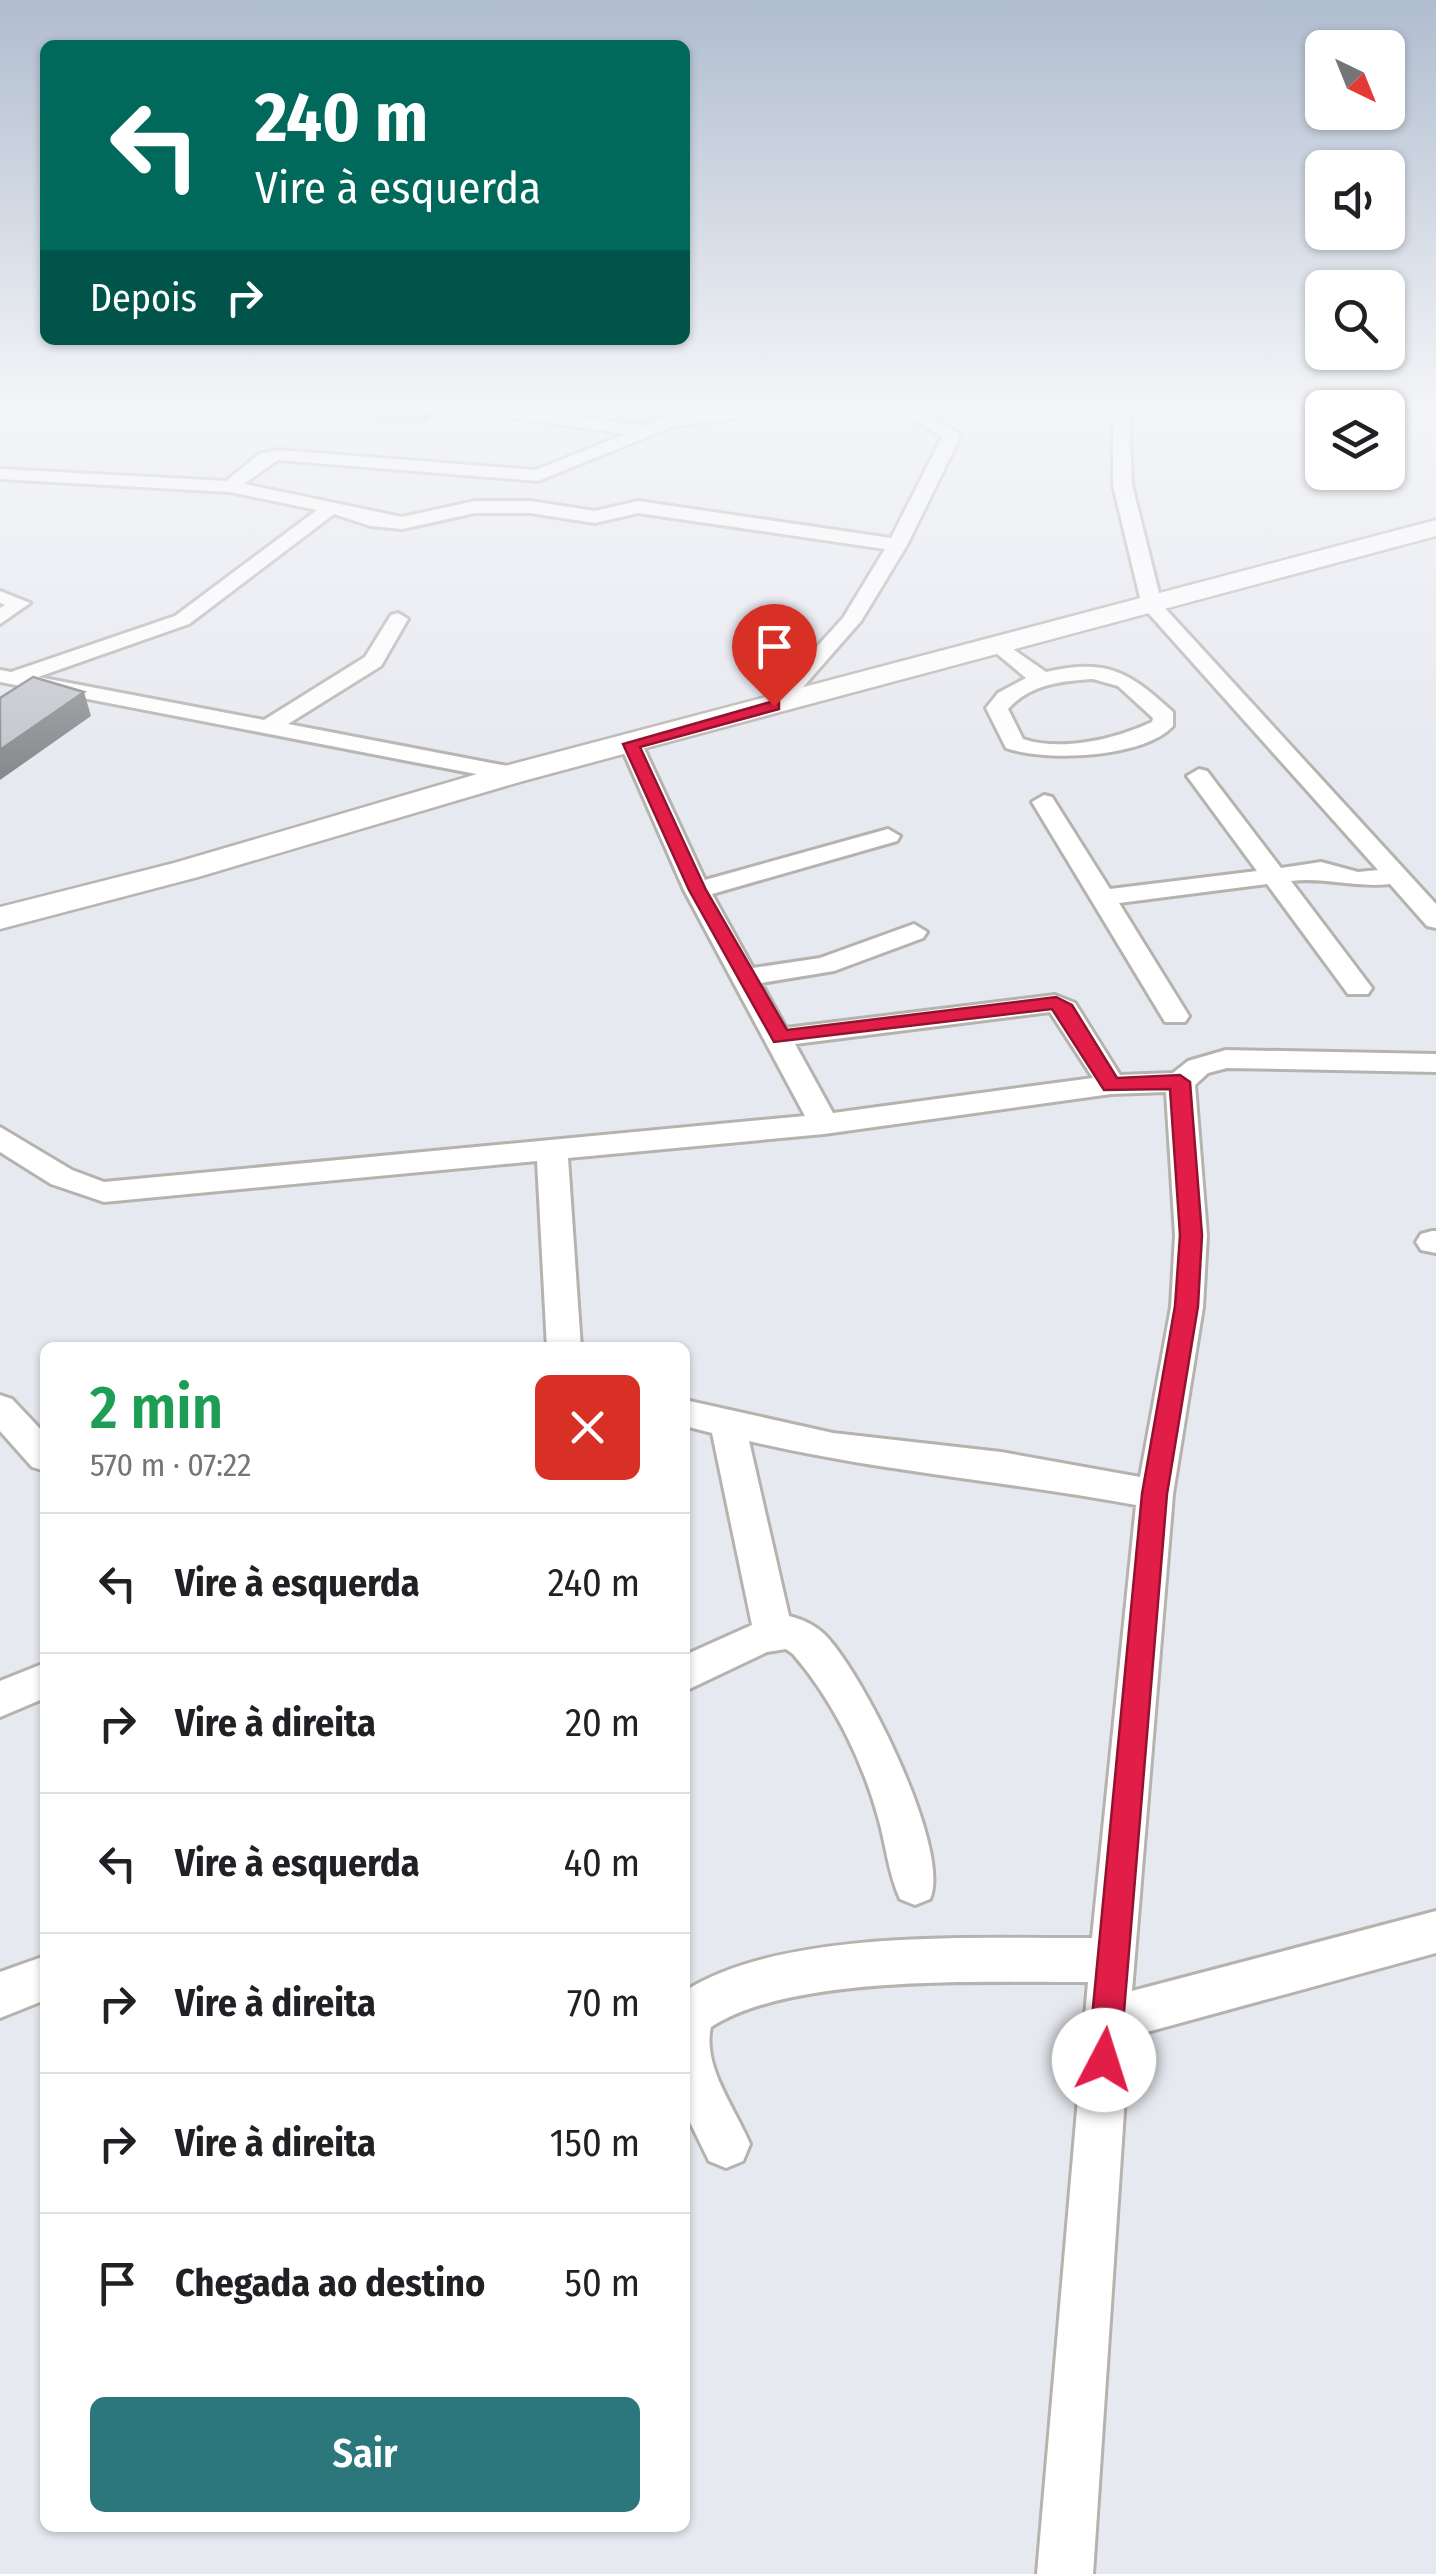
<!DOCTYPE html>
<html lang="pt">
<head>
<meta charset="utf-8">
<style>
  body { margin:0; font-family:"Fira Sans Condensed",sans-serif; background:#f2f2f2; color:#202124; height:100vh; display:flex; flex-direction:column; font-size:38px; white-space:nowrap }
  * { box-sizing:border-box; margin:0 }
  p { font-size:32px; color:#757577 }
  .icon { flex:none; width:55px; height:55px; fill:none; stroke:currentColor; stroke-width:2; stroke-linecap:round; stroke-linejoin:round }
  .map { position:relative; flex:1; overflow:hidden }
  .drawer { position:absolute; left:40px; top:1342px; width:650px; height:1190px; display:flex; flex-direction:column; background:#fff; border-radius:15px; box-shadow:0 2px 8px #0004 }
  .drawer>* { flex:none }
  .top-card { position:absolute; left:40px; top:40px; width:650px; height:305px; border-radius:15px; box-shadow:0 2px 8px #0004; background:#00695c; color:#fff; overflow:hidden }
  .needle { width:65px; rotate:137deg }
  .buttons { position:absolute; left:1305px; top:30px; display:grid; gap:20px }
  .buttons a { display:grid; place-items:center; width:100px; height:100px; border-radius:15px; background:#fff; box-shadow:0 2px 8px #0004; font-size:50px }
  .pin { position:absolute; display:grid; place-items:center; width:85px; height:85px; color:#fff; margin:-102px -42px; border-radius:50% 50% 50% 0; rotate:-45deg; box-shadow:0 0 10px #0007 }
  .pin .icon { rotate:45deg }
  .me { position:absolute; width:110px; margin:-55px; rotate:5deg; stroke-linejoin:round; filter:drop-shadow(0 0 8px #0008) }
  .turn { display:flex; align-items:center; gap:35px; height:210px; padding:0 50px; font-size:45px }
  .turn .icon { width:130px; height:130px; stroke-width:2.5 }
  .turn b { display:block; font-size:70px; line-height:85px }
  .then { display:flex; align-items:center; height:95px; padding:0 50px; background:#0003; gap:20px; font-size:38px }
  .round { display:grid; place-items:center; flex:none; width:105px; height:105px; border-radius:15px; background:#f2f2f2 }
  .headline { display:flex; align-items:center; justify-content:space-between; height:170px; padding:0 50px }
  h1 { font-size:60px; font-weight:600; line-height:75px; color:#1e9e55 }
  .button { display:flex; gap:20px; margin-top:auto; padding:20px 50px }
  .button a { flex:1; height:115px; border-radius:15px; background:#2b777b; color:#fff; font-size:40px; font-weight:600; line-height:115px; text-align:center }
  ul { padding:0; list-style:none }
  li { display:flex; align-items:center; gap:30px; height:140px; padding:0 50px; border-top:2px solid #e0e0e0 }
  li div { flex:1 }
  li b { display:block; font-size:38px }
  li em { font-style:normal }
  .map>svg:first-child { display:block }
</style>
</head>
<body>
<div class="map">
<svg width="1436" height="2574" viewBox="0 0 1436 2574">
  <rect width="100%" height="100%" fill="#e7e9f0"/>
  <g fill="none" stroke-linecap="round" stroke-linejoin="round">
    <g stroke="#b6b3af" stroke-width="6">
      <g id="minor">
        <path d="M502,412H544L643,426L671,416L753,412L745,417L674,426L538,481L278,460L244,484L402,517L475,501H530L595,511L638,501L891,538L942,437L903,412H923L961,435L907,545L861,621L782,711H766L763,706L843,618L885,549L638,513L595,523L530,513H475L402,529L370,526L334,514L189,624L38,677L264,720L365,657L391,615L398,613L408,619L381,666L288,724L512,767L524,774L520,779L512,781L0,682V670L11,672L175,616L317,510L230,492L0,479V469L226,481L259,454L278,450L536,470L625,434L510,417Z"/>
        <path d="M1113,412H1129L1132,485L1162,605L1436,904V928L1427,926L1390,884C1355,888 1325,877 1291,881L1372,988L1368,994H1348L1267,884L1119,903L1189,1016L1185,1022H1165L1032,802L1044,795L1052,797L1110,889L1257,871L1187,776L1199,769L1207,771L1281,868L1321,862L1358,872L1378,870L1142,606L1113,485Z"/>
        <path d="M0,591L30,603L0,624V608L5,605L0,603Z"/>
        <path d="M997,638L1046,672C1108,658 1129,672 1173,712V726C1144,758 1045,762 1006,748L986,708L998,693L1026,678L990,648V640ZM1093,679L1118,686L1153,718L1152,722C1116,739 1062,752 1023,739L1008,709C1030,684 1062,681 1093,679Z"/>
        <path d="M631,737L642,744L705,880L888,829L900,836L897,841L712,894L753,968L820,958L914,924L927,932L923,938L834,971L761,983L786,1028L1055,995L1075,1003L1120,1075L1173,1073L1188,1061L1226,1050L1436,1054V1072L1227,1068L1208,1073L1195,1085L1207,1235L1203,1307L1173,1494L1132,1991L1436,1911V1953L1129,2037L1093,2574H1037L1088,1982C987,1983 795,1973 711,2027C702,2066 735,2108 750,2144L743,2161L726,2168L709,2161L685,2112V1991C785,1928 975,1939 1092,1938L1136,1505C1007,1481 876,1471 749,1441L789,1616C801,1619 813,1624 823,1633C862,1670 952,1850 930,1899L915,1905L900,1899C888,1873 886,1844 878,1817C862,1759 832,1699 793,1654L786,1649L767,1652L685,1691V1655L752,1625L712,1433L685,1426V1400L833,1433L1001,1452L1140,1477L1171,1307L1175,1235L1166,1092L1111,1094L824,1134L568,1158L581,1348H547L537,1161L104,1202L51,1184L0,1152V1127L72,1170L104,1182L805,1116L684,890L620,744ZM1050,1012L1093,1078L833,1113L795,1044Z"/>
        <path d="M1432,1231H1436V1253L1421,1250L1416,1242L1421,1234Z"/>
        <path d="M0,1395L12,1399L45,1434V1471L32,1467L0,1431Z"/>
        <path d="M45,1663V1698L0,1717V1681Z"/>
        <path d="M45,1956V2000L0,2018V1972Z"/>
      </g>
    </g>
    <g stroke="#b9b5b1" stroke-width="5">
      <path id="secondary" d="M1436,520V536L523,781L198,877L0,929V907L174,863L501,767Z"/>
    </g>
    <use href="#minor" fill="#fff" fill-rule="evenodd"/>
    <use href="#secondary" fill="#fff" fill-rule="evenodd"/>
  </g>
  <path fill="#a8a9af" d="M321,412H440L423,424Z"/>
  <g fill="#888a8e">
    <path d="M422,412H440L423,424Z"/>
    <path d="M84,692L91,716L0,780V750Z"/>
  </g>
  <path fill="#c3c5cb" stroke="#888a8e" stroke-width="2.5" d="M33,677L84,692L0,750V698Z"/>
  <linearGradient id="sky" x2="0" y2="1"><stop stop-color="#b0bdcf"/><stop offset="0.53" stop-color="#f4f5f8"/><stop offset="1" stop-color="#f4f5f8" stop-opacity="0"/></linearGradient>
  <rect width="1436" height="772" fill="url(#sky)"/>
  <path fill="#e11d48" stroke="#92132f" stroke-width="2.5" d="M774,701L779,702V709L640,747L706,890L787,1030L1056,997L1072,1005L1117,1078L1180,1075L1190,1082L1202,1235L1198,1306L1167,1494L1120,2060L1116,2071L1104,2076L1093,2071L1088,2060L1142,1494L1175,1306L1180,1235L1170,1089L1104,1090L1052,1009L774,1042L689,890L623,744Z"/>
</svg>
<div class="buttons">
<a><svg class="needle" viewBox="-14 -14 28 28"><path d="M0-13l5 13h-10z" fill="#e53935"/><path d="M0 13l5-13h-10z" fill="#757577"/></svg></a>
<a><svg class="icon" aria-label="sound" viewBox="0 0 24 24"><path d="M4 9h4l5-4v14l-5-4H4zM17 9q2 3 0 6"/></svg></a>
<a><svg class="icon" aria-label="search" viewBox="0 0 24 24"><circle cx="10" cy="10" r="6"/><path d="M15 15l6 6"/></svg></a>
<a><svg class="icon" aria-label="layers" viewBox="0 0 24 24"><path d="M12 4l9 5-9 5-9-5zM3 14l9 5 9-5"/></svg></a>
</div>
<div class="pin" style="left:774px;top:706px;background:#d93025"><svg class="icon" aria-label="arrive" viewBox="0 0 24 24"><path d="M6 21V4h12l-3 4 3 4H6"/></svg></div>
<svg class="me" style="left:1104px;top:2060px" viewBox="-20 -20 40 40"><circle r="19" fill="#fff"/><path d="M0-13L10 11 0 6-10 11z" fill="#e11d48"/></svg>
<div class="top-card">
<div class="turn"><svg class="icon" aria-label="left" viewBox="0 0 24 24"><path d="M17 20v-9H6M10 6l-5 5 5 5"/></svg><div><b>240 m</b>Vire à esquerda</div></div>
<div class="then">Depois<svg class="icon" aria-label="right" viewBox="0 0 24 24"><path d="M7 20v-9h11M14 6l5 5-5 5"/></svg></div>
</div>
<section class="drawer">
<div class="headline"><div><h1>2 min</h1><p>570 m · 07:22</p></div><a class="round" style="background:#d93025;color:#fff"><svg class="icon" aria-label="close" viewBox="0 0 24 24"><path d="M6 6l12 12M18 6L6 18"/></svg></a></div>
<ul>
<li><svg class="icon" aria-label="left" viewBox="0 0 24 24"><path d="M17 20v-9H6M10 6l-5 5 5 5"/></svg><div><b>Vire à esquerda</b></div><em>240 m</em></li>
<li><svg class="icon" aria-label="right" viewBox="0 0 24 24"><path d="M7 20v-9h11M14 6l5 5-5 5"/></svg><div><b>Vire à direita</b></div><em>20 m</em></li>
<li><svg class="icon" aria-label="left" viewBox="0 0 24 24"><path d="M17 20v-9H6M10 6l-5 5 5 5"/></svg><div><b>Vire à esquerda</b></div><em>40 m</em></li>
<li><svg class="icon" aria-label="right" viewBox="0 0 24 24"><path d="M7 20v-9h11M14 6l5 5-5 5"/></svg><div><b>Vire à direita</b></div><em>70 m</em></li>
<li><svg class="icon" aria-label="right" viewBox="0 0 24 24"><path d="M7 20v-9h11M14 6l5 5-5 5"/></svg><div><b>Vire à direita</b></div><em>150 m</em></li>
<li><svg class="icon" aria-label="arrive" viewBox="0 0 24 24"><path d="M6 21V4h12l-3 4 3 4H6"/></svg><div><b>Chegada ao destino</b></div><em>50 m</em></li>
</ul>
<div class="button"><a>Sair</a></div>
</section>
</div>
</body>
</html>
